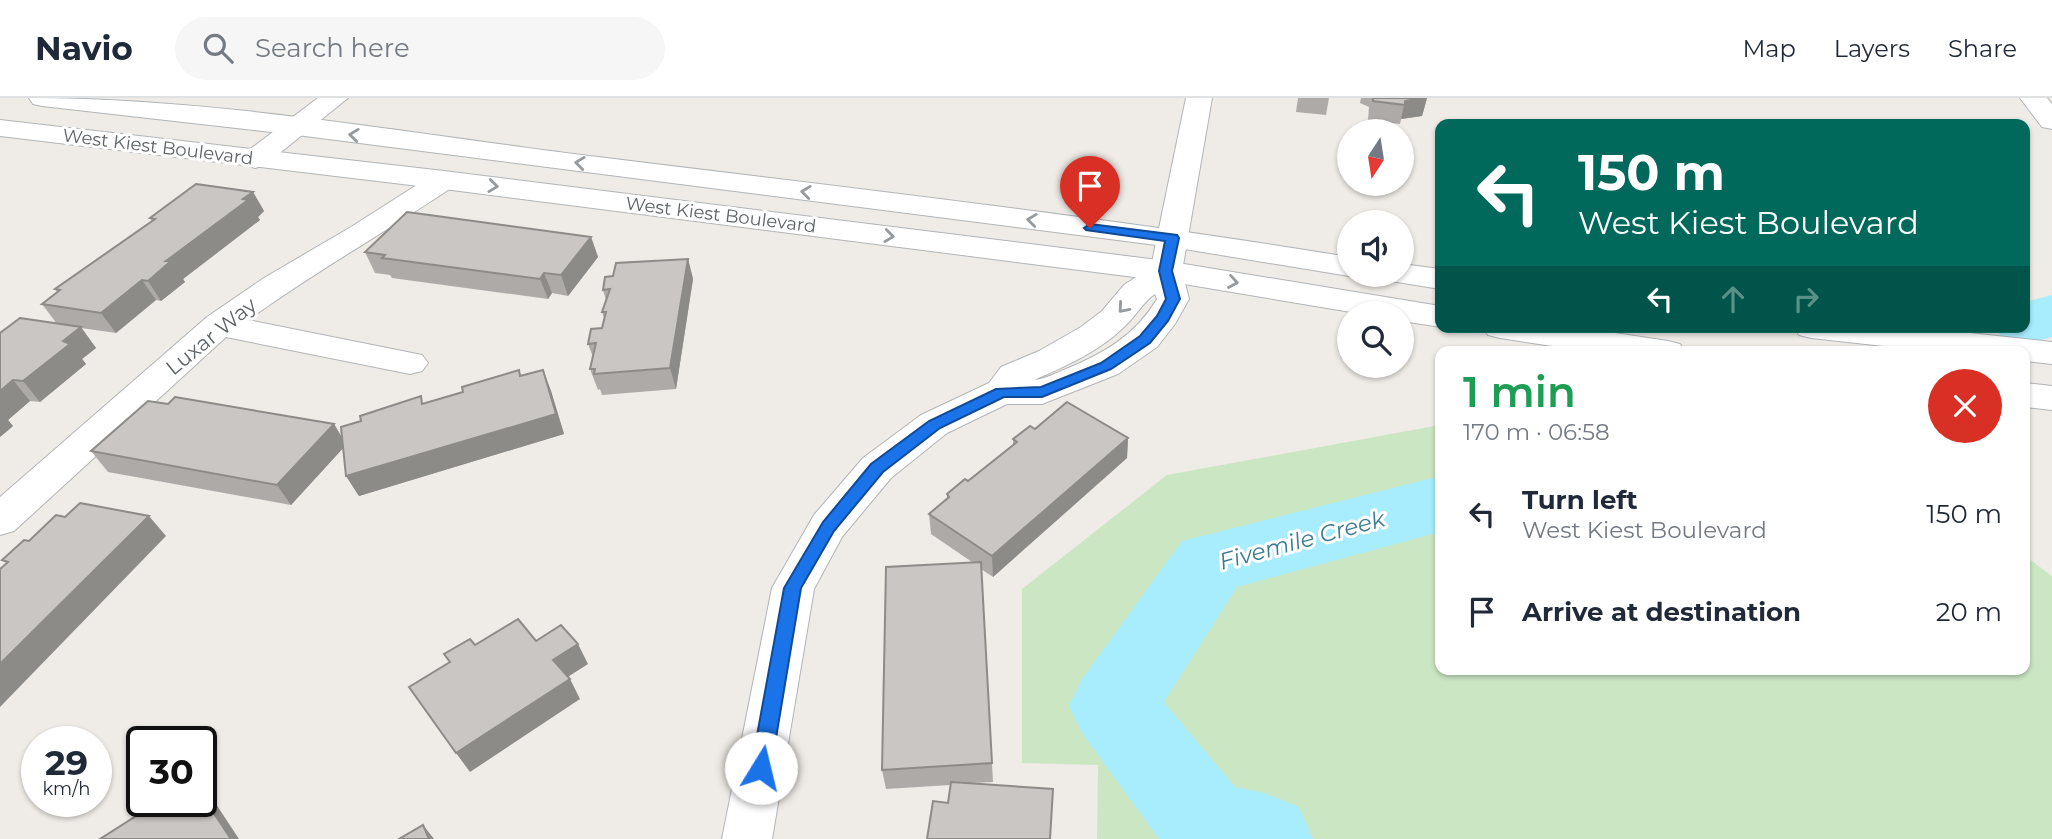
<!DOCTYPE html>
<html lang="en">
<head>
<meta charset="utf-8">
<style>
  body { margin:0; font-family:Montserrat,sans-serif; background:#f6f6f7; color:#1f2937; height:100vh; display:flex; flex-direction:column; font-size:26px; white-space:nowrap }
  * { box-sizing:border-box; margin:0 }
  p { font-size:23px; color:#747a83 }
  .icon { flex:none; width:38px; height:38px; fill:none; stroke:currentColor; stroke-width:2; stroke-linecap:round; stroke-linejoin:round }
  .map { position:relative; flex:1; overflow:hidden }
  .details { position:absolute; left:1435px; top:248px; width:595px; height:329px; display:flex; flex-direction:column; background:#fff; border-radius:14px; box-shadow:0 2px 5px #0004 }
  .details>* { flex:none }
  .guide { position:absolute; left:1435px; top:21px; width:595px; height:214px; border-radius:14px; box-shadow:0 2px 5px #0004; background:#00695c; color:#fff; overflow:hidden }
  .needle { width:46px; rotate:192deg }
  .tools { position:absolute; left:1337px; top:21px; display:grid; gap:14px }
  .tools a { display:grid; place-items:center; width:77px; height:77px; border-radius:50%; background:#fff; box-shadow:0 2px 5px #0004; font-size:35px }
  .speed { position:absolute; left:21px; top:628px; display:flex; gap:14px; font-size:35px; font-weight:700; text-align:center }
  .speed>* { display:grid; place-content:center; width:91px; height:91px; border-radius:50%; background:#fff; box-shadow:0 2px 5px #0004; line-height:1 }
  .speed small { font-size:18px; font-weight:400 }
  .speed .limit { border:4px solid #111; border-radius:10px; background:#fff; color:#111 }
  .pin { position:absolute; display:grid; place-items:center; width:60px; height:60px; color:#fff; margin:-72px -30px; border-radius:50% 50% 50% 0; rotate:-45deg; box-shadow:0 0 7px #0007 }
  .pin .icon { rotate:45deg }
  .me { position:absolute; width:77px; margin:-38px; rotate:9deg; stroke-linejoin:round; filter:drop-shadow(0 0 5px #0008) }
  .turn { display:flex; align-items:center; gap:24px; height:147px; padding:0 28px; font-size:32px }
  .turn .icon { width:91px; height:91px; stroke-width:2.5 }
  .turn b { display:block; font-size:49px; line-height:60px }
  .lanes { display:flex; align-items:center; height:66px; padding:0 28px; background:#0003; justify-content:center; gap:35px; direction:ltr }
  .lanes .off { opacity:.35 }
  .round { display:grid; place-items:center; flex:none; width:74px; height:74px; border-radius:37px; background:#f6f6f7 }
  .head { display:flex; align-items:center; justify-content:space-between; height:119px; padding:0 28px }
  h1 { font-size:42px; font-weight:600; line-height:52px; color:#1e9e55 }
  ul { padding:0; list-style:none }
  li { display:flex; align-items:center; gap:21px; height:98px; padding:0 28px }
  li div { flex:1 }
  li b { display:block; font-size:26px }
  li em { font-style:normal }
  header { display:flex; align-items:center; gap:42px; box-sizing:border-box; height:98px; padding:0 35px; background:#fff; border-bottom:2px solid #e0e1e3 }
  header strong { font-size:33px }
  nav { display:flex; gap:38px; margin-inline-start:auto; font-size:24px }
  .search { width:490px; height:63px; background:#f6f6f7; display:flex; align-items:center; gap:18px; box-sizing:border-box; padding:0 24px; border-radius:38px; color:#747a83; font-size:26px }
  .map>svg:first-child { display:block }
</style>
</head>
<body>
<header>
<strong>Navio</strong>
<div class="search"><svg class="icon" aria-label="search" viewBox="0 0 24 24"><circle cx="10" cy="10" r="6"/><path d="M15 15l6 6"/></svg>Search here</div>
<nav><a>Map</a><a>Layers</a><a>Share</a></nav>
</header>
<div class="map">
<svg width="2052" height="741" viewBox="0 0 2052 741">
  <rect width="100%" height="100%" fill="#efebe6"/>
  <path fill="#cbe6c3" d="M1440,327V572H2025V458L2052,478V741H1097L1098,667L1022,665V491L1167,377Z"/>
  <g fill="none" stroke-linecap="round" stroke-linejoin="round">
    <g fill="#a8edfd" fill-rule="evenodd">
      <path d="M2052,197V239L2025,246L2002,240L1995,229H2025V204Z"/>
      <path d="M1440,378V434L1237,489L1164,604L1235,689L1265,695L1299,709L1313,741H1159L1082,635L1069,608L1082,581L1182,443Z"/>
    </g>
    <g stroke="#b1b5b8" stroke-width="2">
      <g id="street">
        <path d="M318,0H348L265,67L255,70L245,67L241,61L245,55Z"/>
        <path d="M1186,0H1212L1182,173L1189,201L1175,226L1157,249L1118,276L1042,306H1007L947,335L891,380L842,439L814,491L772,741H722L772,490L814,417L863,360L921,317L989,285L1001,269L1039,253L1081,229L1102,213L1124,187L1151,169ZM1155,196L1157,201C1136,237 1103,256 1066,271C1056,275 1045,281 1034,282C1066,268 1100,253 1125,228C1136,218 1143,204 1155,196Z"/>
        <path d="M444,73L454,76L459,82L454,88C386,134 314,174 248,222L422,257L428,265L422,273L410,276L226,239L14,433L0,437V399L207,219L264,180L351,129L434,76Z"/>
      </g>
    </g>
    <g stroke="#b0b5b8" stroke-width="2">
      <g id="secondary">
        <path d="M29,0C208,0 395,33 574,56C832,88 1092,117 1349,159V177H1352L1349,178L1172,149L297,37L42,8L33,6Z"/>
        <path d="M2020,0H2047L2052,6V31L2042,29Z"/>
        <path d="M0,22L444,73L1166,163L1440,208L1441,229L1402,223V215H1357L1166,183L444,91L0,38Z"/>
        <path d="M1402,166L1440,171V191L1391,183L1386,177H1402Z"/>
        <path d="M1483,229H1575L1668,243L1680,246L1685,254H1592L1500,240L1488,237Z"/>
        <path d="M1794,229H1915L2052,244V266L2025,263V254H1938L1811,240L1799,237Z"/>
        <path d="M2025,285L2052,288V312L2025,309Z"/>
      </g>
    </g>
    <use href="#street" fill="#fff" fill-rule="evenodd"/>
    <use href="#secondary" fill="#fff" fill-rule="evenodd"/>
  </g>
  <g fill="#aeaaa8">
    <path d="M1298,0H1329L1326,17L1296,14Z"/>
    <path d="M1361,0H1427L1422,18L1401,21L1400,26L1368,22L1369,9L1360,5Z"/>
    <path d="M253,94L264,113L258,119L260,122L183,181L185,184L161,203L156,202L116,235L81,230L96,250L82,261L86,266L40,304L30,303L8,322L13,328L0,339V235L57,226L42,206L57,194L55,191L152,123L150,120Z"/>
    <path d="M591,139L598,159L568,198L552,195L548,201L392,180L390,177L375,175L365,154Z"/>
    <path d="M688,161L693,181L676,291L602,297L600,291L598,292L590,271L593,259L588,246L602,230L605,222L602,214L606,202L603,192L613,178Z"/>
    <path d="M519,272L521,278L543,272L551,293L564,336L359,398L346,378L343,350L291,407L108,374L91,353L334,326L342,339L425,305L463,294Z"/>
    <path d="M1035,331L1128,340L1127,360L993,479L981,471L993,684L972,685L948,705L950,687L886,691L882,672L972,464L931,436L929,416L947,401V396L968,383L1013,347V341Z"/>
  </g>
  <g fill="#8d8b88">
    <path d="M1420,0H1427L1422,18L1401,21L1405,3Z"/>
    <path d="M253,94L264,113L258,119L260,122L183,181L185,184L161,203L148,183L166,163Z"/>
    <path d="M591,139L598,159L568,198L561,177Z"/>
    <path d="M688,161L693,181L676,291L670,270Z"/>
    <path d="M544,175L552,195L548,201L540,181Z"/>
    <path d="M142,182L156,202L116,235L101,215Z"/>
    <path d="M81,229L96,250L82,261L86,266L40,304L23,283L63,243Z"/>
    <path d="M543,272L551,293L564,336L359,398L346,378Z"/>
    <path d="M13,282L30,303L8,322L13,328L0,339V293Z"/>
    <path d="M334,326L346,347L291,407L277,387Z"/>
    <path d="M1128,340L1127,360L993,479L992,458Z"/>
    <path d="M149,418L166,438L0,609V566Z"/>
    <path d="M578,546L588,566L563,582L553,562Z"/>
    <path d="M570,581L580,601L470,674L456,655Z"/>
    <path d="M201,691L212,700L239,741H231L201,696Z"/>
    <path d="M423,727L434,741H429Z"/>
  </g>
  <g fill="#cac6c3" stroke="#8d8b88" stroke-width="2">
    <path d="M1373,0H1420L1405,3V7L1373,3Z"/>
    <path d="M196,86L253,94L243,101L248,102L166,163H171L148,183L142,182L101,215L42,206L60,192L55,191L155,121L150,120Z"/>
    <path d="M407,114L591,139L561,177L544,175L540,181L382,160L385,157L365,154Z"/>
    <path d="M688,161L670,270L594,276L595,271H590L596,245L588,246L591,231L602,230L606,214H602L610,191L603,192L605,179L613,178L616,165Z"/>
    <path d="M20,220L81,229L63,243L70,246L23,283L13,282L0,293V235Z"/>
    <path d="M519,272L520,278L543,272L556,316L346,378L341,329L361,323L360,318L421,298L422,306L463,294L462,289Z"/>
    <path d="M175,299L334,326L277,387L91,353L148,303L168,306Z"/>
    <path d="M1067,304L1128,340L992,458L929,416L949,399L947,396L965,381L968,383L1017,344L1013,341L1030,328L1035,331Z"/>
    <path d="M80,405L149,418L0,566V471L8,464L2,462L24,442L29,443L56,417L65,419Z"/>
    <path d="M981,464L992,665L882,672L886,469Z"/>
    <path d="M518,521L536,543L561,527L578,546L553,562L570,581L456,655L409,589L450,564L444,556L470,541L475,547Z"/>
    <path d="M951,684L1053,691L1050,741H927L933,703L948,705Z"/>
    <path d="M201,696L231,741H100L158,704H201Z"/>
    <path d="M423,727L429,741H399Z"/>
  </g>
  <defs><path id="oneway-chevron" d="M-2-3.5L2.5 0L-2 3.5" fill="none" stroke-width="1.6" stroke-linecap="round" stroke-linejoin="round" transform="scale(1.75)"/></defs>
  <g stroke="#969a9c">
    <use href="#oneway-chevron" transform="translate(354 37) rotate(-173)"/>
    <use href="#oneway-chevron" transform="translate(580 65) rotate(-173)"/>
    <use href="#oneway-chevron" transform="translate(493 88) rotate(7)"/>
    <use href="#oneway-chevron" transform="translate(806 94) rotate(-173)"/>
    <use href="#oneway-chevron" transform="translate(1032 122) rotate(-173)"/>
    <use href="#oneway-chevron" transform="translate(889 138) rotate(7)"/>
    <use href="#oneway-chevron" transform="translate(1233 184) rotate(10)"/>
    <use href="#oneway-chevron" transform="translate(1123 210) rotate(131)"/>
  </g>
  <path fill="#1a73e8" stroke="#114b97" stroke-width="2" d="M1090,126L1177,137L1179,140L1172,173L1180,201L1168,223L1150,245L1111,271L1042,299H1004L940,330L883,374L834,433L801,490L771,670L768,677L761,679L754,677L751,670L784,490L823,424L871,366L929,323L996,291L1041,289L1101,265L1140,238L1157,218L1166,201L1159,173L1165,143L1086,132L1084,130Z"/>
  <g text-anchor="middle" dominant-baseline="central" stroke-width="6" stroke-linejoin="round" paint-order="stroke">
    <g font-size="18" fill="#5d6366" stroke="#fff">
      <text transform="translate(158 49) rotate(7)">West Kiest Boulevard</text>
      <text transform="translate(721 117) rotate(7)">West Kiest Boulevard</text>
    </g>
    <g font-size="21" fill="#5d6366" stroke="#fff">
      <text transform="translate(211 238) rotate(-39)">Luxar Way</text>
    </g>
    <g font-size="23" font-style="italic" fill="#3c7d95" stroke="#fff">
      <text transform="translate(1302 442) rotate(-15)">Fivemile Creek</text>
    </g>
  </g>
</svg>
<div class="tools">
<a><svg class="needle" viewBox="-14 -14 28 28"><path d="M0-13l5 13h-10z" fill="#e53935"/><path d="M0 13l5-13h-10z" fill="#747a83"/></svg></a>
<a><svg class="icon" aria-label="sound" viewBox="0 0 24 24"><path d="M4 9h4l5-4v14l-5-4H4zM17 9q2 3 0 6"/></svg></a>
<a><svg class="icon" aria-label="search" viewBox="0 0 24 24"><circle cx="10" cy="10" r="6"/><path d="M15 15l6 6"/></svg></a>
</div>
<div class="speed"><div>29<small>km/h</small></div><div class="limit">30</div></div>
<div class="pin" style="left:1090px;top:130px;background:#d93025"><svg class="icon" aria-label="arrive" viewBox="0 0 24 24"><path d="M6 21V4h12l-3 4 3 4H6"/></svg></div>
<svg class="me" style="left:761px;top:670px" viewBox="-20 -20 40 40"><circle r="19" fill="#fff"/><path d="M0-13L10 11 0 6-10 11z" fill="#1a73e8"/></svg>
<div class="guide">
<div class="turn"><svg class="icon" aria-label="left" viewBox="0 0 24 24"><path d="M17 20v-9H6M10 6l-5 5 5 5"/></svg><div><b>150 m</b>West Kiest Boulevard</div></div>
<div class="lanes"><svg class="icon" aria-label="left" viewBox="0 0 24 24"><path d="M17 20v-9H6M10 6l-5 5 5 5"/></svg><svg class="icon off" aria-label="ahead" viewBox="0 0 24 24"><path d="M12 20V5M6 11l6-6 6 6"/></svg><svg class="icon off" aria-label="right" viewBox="0 0 24 24"><path d="M7 20v-9h11M14 6l5 5-5 5"/></svg></div>
</div>
<section class="details">
<div class="head"><div><h1>1 min</h1><p>170 m · 06:58</p></div><a class="round" style="background:#d93025;color:#fff"><svg class="icon" aria-label="close" viewBox="0 0 24 24"><path d="M6 6l12 12M18 6L6 18"/></svg></a></div>
<ul>
<li><svg class="icon" aria-label="left" viewBox="0 0 24 24"><path d="M17 20v-9H6M10 6l-5 5 5 5"/></svg><div><b>Turn left</b><p>West Kiest Boulevard</p></div><em>150 m</em></li>
<li><svg class="icon" aria-label="arrive" viewBox="0 0 24 24"><path d="M6 21V4h12l-3 4 3 4H6"/></svg><div><b>Arrive at destination</b></div><em>20 m</em></li>
</ul>
</section>
</div>
</body>
</html>
